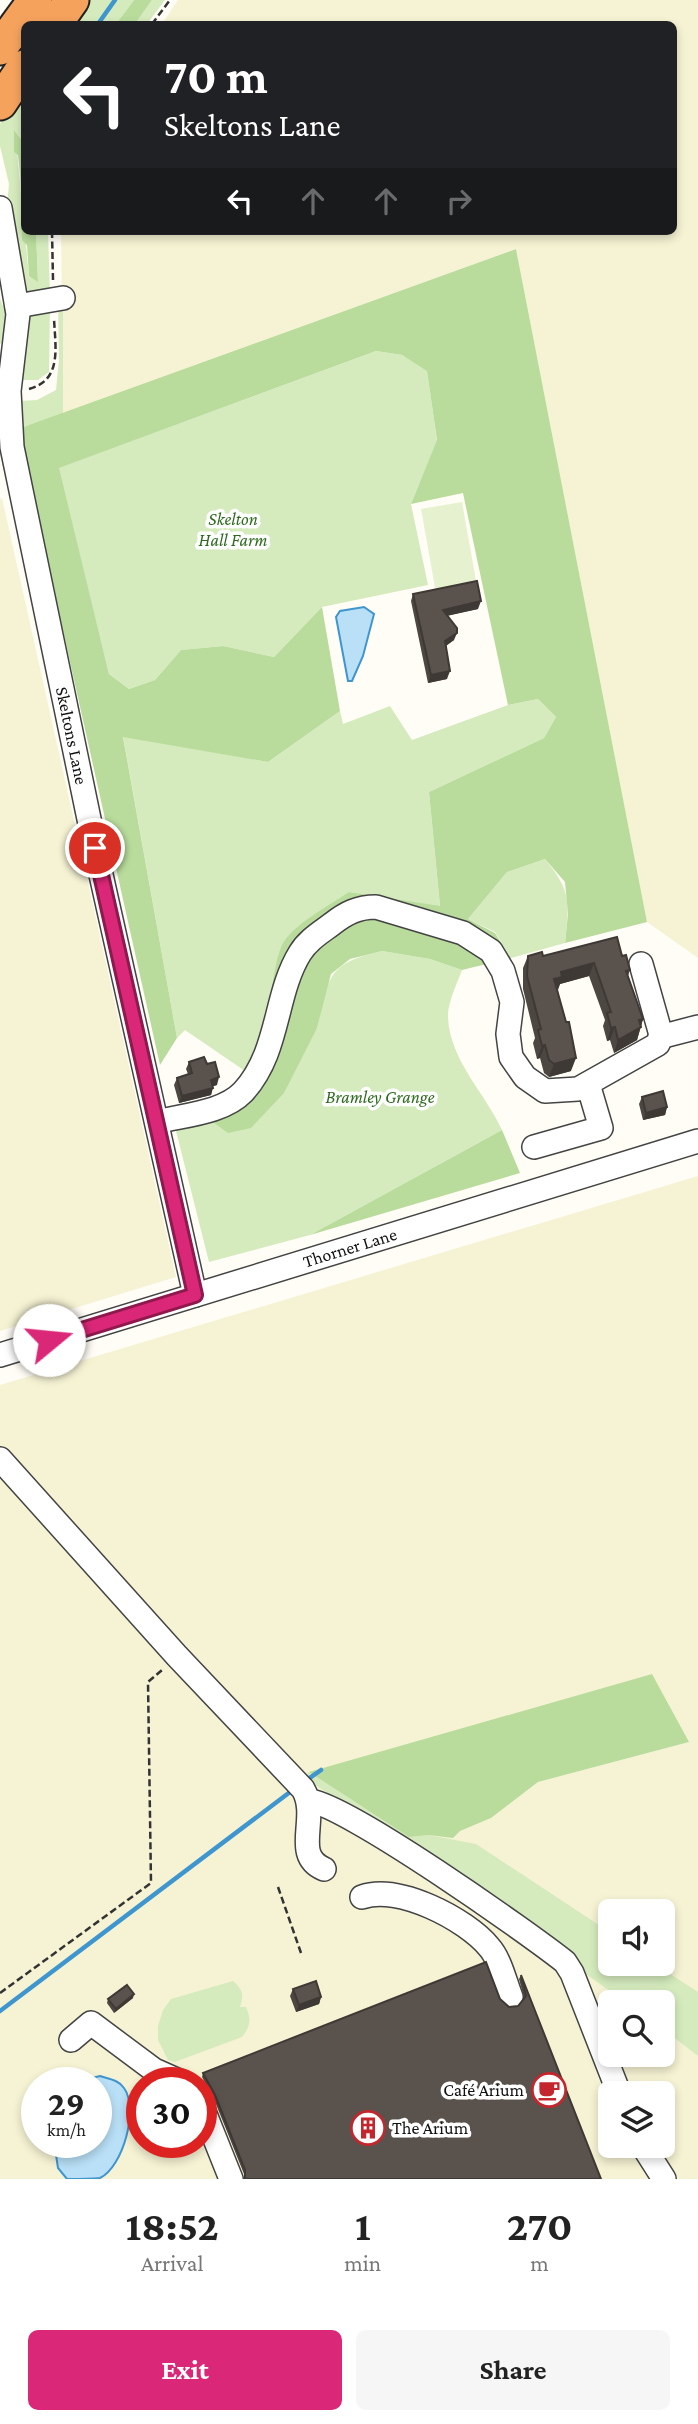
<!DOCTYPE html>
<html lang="en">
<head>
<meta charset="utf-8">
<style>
  body { margin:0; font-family:"Crimson Pro",serif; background:#f6f6f6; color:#222; height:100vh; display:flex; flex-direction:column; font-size:26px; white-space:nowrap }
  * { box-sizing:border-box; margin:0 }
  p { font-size:23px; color:#767676 }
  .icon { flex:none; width:38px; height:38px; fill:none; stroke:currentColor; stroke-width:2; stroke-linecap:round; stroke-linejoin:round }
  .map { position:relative; height:2179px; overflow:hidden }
  .panel { display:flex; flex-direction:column; background:#fff; flex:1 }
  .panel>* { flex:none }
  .hud { position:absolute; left:21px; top:21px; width:656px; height:214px; border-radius:10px; box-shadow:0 4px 10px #0003; background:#202124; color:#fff; overflow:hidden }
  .controls { position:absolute; left:598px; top:1899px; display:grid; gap:14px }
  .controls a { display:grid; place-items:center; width:77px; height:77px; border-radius:10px; background:#fff; box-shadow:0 4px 10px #0003; font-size:35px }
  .speed { position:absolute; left:21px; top:2067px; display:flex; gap:14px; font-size:35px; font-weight:700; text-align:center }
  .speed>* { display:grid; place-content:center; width:91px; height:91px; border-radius:50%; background:#fff; box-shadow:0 4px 10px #0003; line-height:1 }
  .speed small { font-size:18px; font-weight:400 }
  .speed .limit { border:10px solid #d22; background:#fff; color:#111 }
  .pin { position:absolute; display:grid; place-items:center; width:60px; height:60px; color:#fff; margin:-30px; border:4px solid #fff; border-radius:50%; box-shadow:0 2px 7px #0007 }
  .me { position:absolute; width:77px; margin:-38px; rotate:73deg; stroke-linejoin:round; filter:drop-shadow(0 0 5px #0008) }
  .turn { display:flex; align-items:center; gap:24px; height:147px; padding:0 28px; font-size:32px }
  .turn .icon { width:91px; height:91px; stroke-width:2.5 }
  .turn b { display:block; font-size:49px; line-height:60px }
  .lanes { display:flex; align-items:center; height:66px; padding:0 28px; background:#0003; justify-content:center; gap:35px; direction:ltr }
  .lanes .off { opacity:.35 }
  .eta { display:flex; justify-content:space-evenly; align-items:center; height:119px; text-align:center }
  .eta b { font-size:42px; font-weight:700; line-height:49px }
  .primary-button { display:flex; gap:14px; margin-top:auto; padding:14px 28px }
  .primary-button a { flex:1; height:80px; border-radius:10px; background:#db2777; color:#fff; font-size:28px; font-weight:700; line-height:80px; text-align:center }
  .primary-button a+a { background:#f6f6f6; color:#222 }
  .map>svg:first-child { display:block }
</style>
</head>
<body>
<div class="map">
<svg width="698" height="2179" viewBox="0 0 698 2179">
  <rect width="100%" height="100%" fill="#fffdf5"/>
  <g fill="#f6f3d4" fill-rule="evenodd">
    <path d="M178,0H698V958L647,922L516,249L63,414L61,231H674V24H162Z"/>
    <path d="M2,498L176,1277L0,1331V499Z"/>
    <path d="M698,1176V2179H0V1385ZM689,1742L538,1782L491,1818L459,1831L453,1838L310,1772ZM611,1911H663V1964H611ZM611,2002H663V2054H611ZM37,2082H96V2142H37ZM142,2082H201V2142H142ZM611,2093H663V2146H611Z"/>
  </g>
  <g fill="#d5ebbd">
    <path d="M82,0H134L116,24H65Z"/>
    <path d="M152,0H165L147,24H135Z"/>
    <path d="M24,83V143L15,131L29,276L38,281L36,231H48L50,296L35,297L23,289L7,205L9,184L0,146V124Z"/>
    <path d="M0,299L6,313L8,338L0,344Z"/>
    <path d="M58,302H63V414L18,429V401L37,400L56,390L59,360Z"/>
    <path d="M50,304L49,372L38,380H18L28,317L36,307Z"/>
    <path d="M376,351L402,355L427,370L437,441L411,504L428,585L322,607L274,657L223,646L181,650L155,680L129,689L109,674L58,468Z"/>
    <path d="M538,699L556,717L544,738L429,792L440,907L349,892L265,1021L245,1071L185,1030L177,1038L123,736L268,762L340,711L343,724L390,706L412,740L508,705Z"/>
    <path d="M545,859C572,892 569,902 565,943L511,958L495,932L468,919L507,872Z"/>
    <path d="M382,951L430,959L462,970C457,984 447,1004 448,1018C450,1060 485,1093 502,1130L310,1235L209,1262L175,1127L317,1028C330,977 325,964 382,951Z"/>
    <path d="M309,1772L409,1837L429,1835L476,1844L611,1933V1964H655L698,1992V2056L663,2029V2002H625L579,1969L571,1952L303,1777Z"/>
    <path d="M233,1981C243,1990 244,1994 240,2007H246C251,2019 251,2026 242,2037L175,2062L168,2060L158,2040V2026L163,2010L171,1999Z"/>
  </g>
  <g fill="#b9dc9c">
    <path d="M134,0H152L135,24H116Z"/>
    <path d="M14,130L24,143V231H36L38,282L29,276L27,245L22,240C21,211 22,185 18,155L14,152Z"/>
    <path d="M516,249L647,922L565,943L568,914L565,882L545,859L507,872L468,919L495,933L511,958L462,970L430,959L382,951L350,959L331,974L317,1028L284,1093L251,1128L228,1133L206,1117C243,1079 258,1050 270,997C274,981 275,960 282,945C292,925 330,905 349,892L440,906L429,792L544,738L556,717L538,699L508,705L463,493L411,504L437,440L427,371L402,355L376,351L59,468L109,674L129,689L155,680L181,650L223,646L274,657L322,607L340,711L268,762L123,737L177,1038L160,1065L18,429Z"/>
    <path d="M502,1130L520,1173L310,1235Z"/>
    <path d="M652,1674L689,1742L538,1782L491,1818L460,1831L453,1838L429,1835L409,1837L309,1772Z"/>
  </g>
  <path fill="#e6f2cf" d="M462,502L477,586L436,593L421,509Z"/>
  <g fill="#b9e0f7" stroke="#3f96cf" stroke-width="2">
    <path d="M364,607L374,614L363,656L352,681H348L336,617L340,611Z"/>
    <path d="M100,2076C109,2079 119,2080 124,2088C139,2109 123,2167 100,2178C91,2179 76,2179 67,2179L58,2168L54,2142H96V2082H74Z"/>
  </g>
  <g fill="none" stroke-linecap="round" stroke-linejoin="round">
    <g stroke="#3f96cf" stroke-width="4.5">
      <path d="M98,24L115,0"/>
      <path d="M304,1782L321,1770"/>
      <path d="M0,2011L294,1789"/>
    </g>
    <g stroke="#444" stroke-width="26">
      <g id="minor">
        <path id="s1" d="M0,208L18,314L9,391L12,447L95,848L195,1295"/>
        <path d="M17,306L63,298"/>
        <path d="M660,1037L698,1027"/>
        <path d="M157,1122C183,1115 223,1113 243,1092C280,1052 274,995 300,953C308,940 320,933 332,924C346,913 358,907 376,907L463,933L491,951L503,971L512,1002L508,1034L511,1057L525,1077L545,1091L578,1089L658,1044L661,1035L641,964"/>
        <path d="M534,1147L601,1128L588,1084"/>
        <path id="s2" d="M0,1355L698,1141"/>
        <path d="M0,1459L177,1656L303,1789C320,1818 291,1855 324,1869"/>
        <path d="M309,1801C343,1802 530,1934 565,1962L572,1973L619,2093"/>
        <path d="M362,1897C398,1884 466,1919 489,1947C500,1959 505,1982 511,1997"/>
        <path d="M71,2040L91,2023L154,2070L181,2082"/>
        <path d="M201,2104L231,2179"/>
        <path d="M643,2146L664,2179"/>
      </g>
    </g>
    <g stroke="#222" stroke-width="37">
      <g id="highway">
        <path d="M55,24L72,0"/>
        <path d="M0,48L35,0"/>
        <path d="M0,103L24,67"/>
      </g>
    </g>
    <g stroke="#333" stroke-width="2.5" stroke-dasharray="7 3.5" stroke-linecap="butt">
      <path d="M152,24L170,0"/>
      <path d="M52,231L53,280"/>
      <path d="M29,389C63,380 55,346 54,318"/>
      <path d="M278,1887L301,1953"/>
      <path d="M0,1993L151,1883L148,1682L162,1670"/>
    </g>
    <use href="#minor" stroke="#fff" stroke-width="23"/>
    <use href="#highway" stroke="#f5a25d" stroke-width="33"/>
  </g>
  <g fill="#4d4742">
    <path d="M413,594L478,609L447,616L454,640L446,646L447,679L428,683L411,601Z"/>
    <path d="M528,956H622L630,970L628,976L643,1019L637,1040L614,1053L610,1040L607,1041L603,1026L605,1020L589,976L560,984L557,990L571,1071L549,1077L544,1073L540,1058L537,1059L533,1043L535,1038L523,989V968Z"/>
    <path d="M189,1062L207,1064L217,1085L213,1086L211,1095L179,1103L174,1085L177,1078L188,1074L186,1069Z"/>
    <path d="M642,1097L667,1107L665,1115L643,1120L639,1104Z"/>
    <path d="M521,1975L601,2179H244V2174L214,2099L202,2077L203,2073L500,1999L509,2007L518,2006L524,1998L519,1979Z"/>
    <path d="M293,1989L321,1997L319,2004L296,2012L290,1996Z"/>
    <path d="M133,1998L114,2013L107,2003L108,1999Z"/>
  </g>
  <g fill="#3f3936">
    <path d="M481,601L478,609L440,617L443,610Z"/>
    <path d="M457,633L454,640L442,648L445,641Z"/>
    <path d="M450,671L447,679L428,683L431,675Z"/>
    <path d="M594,963L589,976L560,984L558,990L554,979L561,972Z"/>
    <path d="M643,1019L637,1040L614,1053L618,1040L639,1020Z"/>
    <path d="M615,1027L610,1040L607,1041L611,1028Z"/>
    <path d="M545,1045L540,1058L537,1059L542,1046Z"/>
    <path d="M576,1058L571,1071L549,1077L554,1064Z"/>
    <path d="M219,1077L217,1085L208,1088L211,1080Z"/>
    <path d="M213,1088L211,1095L179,1103L182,1096Z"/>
    <path d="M667,1107L665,1115L643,1120L646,1113Z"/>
    <path d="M134,1994L133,1998L114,2013L116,2009Z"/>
    <path d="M321,1997L319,2004L296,2012L299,2005Z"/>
  </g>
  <g fill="#5a524d" stroke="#3f3936" stroke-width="2">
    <path d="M477,581L481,601L443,610L457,628V633L445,641L450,671L431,675L413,594Z"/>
    <path d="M617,937L622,956L626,955L630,970L626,971L643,1019L639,1020L641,1027L618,1040L615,1027L611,1028L607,1013L611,1012L594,963L561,972L562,977L554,979L566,1022H569L576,1058L554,1064L549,1060L545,1045L542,1046L538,1030L541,1029L527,976L528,956L542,952L543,956Z"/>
    <path d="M204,1057L207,1064L215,1062L219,1077L211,1080L213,1088L182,1096L177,1078L192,1073L189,1062Z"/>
    <path d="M663,1091L667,1107L646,1113L642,1097Z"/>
    <path d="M486,1962L500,1999L509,2007L518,2006L526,1996L521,1975L601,2179H245V2170L215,2095L203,2073Z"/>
    <path d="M316,1981L321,1997L299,2005L293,1989Z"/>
    <path d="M127,1985L134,1994L116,2009L108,1999Z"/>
  </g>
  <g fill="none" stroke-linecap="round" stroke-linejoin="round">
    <g stroke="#8e194d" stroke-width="18">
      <path id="route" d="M49,1340L195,1295L95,848"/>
    </g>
    <use href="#route" stroke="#db2777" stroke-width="12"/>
  </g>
  <defs>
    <g id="cafe-ring" transform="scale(1.75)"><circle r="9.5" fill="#fff" stroke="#c4262e" stroke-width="1.5"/><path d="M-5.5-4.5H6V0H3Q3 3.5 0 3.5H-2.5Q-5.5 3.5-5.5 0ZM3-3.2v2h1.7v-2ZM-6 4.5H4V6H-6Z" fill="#c4262e"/></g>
    <g id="building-ring" transform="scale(1.75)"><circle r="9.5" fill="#fff" stroke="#c4262e" stroke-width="1.5"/><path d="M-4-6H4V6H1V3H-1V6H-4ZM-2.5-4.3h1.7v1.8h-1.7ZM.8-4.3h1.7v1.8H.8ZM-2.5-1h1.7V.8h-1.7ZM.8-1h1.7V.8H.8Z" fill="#c4262e"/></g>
  </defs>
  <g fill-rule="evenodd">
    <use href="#cafe-ring" x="549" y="2090"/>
    <use href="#building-ring" x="368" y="2128"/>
  </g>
  <g text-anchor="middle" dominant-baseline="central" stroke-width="7" stroke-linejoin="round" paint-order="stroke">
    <g font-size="18" font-style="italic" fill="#2f6b1f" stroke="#fff">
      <text x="233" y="519">Skelton<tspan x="233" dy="21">Hall Farm</tspan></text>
      <text x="380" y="1097">Bramley Grange</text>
    </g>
    <g font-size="18" fill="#111" stroke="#fff">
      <text stroke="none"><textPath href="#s1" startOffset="536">Skeltons Lane</textPath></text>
      <text stroke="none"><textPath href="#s2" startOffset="366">Thorner Lane</textPath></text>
    </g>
    <g font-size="18" fill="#111" stroke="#fff" text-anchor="end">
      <text x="524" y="2090">Café Arium</text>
      <text x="392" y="2128" text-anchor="start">The Arium</text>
    </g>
  </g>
</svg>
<div class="controls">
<a><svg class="icon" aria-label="sound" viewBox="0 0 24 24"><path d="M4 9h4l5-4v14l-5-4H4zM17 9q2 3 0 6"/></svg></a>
<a><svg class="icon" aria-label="search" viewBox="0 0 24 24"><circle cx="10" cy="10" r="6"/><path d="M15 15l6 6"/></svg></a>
<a><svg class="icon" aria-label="layers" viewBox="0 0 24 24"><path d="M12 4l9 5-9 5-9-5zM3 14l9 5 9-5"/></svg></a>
</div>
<div class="speed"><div>29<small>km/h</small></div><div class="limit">30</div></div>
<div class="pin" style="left:95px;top:848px;background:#d93025"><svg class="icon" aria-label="arrive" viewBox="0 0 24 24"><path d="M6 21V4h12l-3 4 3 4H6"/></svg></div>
<svg class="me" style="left:49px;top:1340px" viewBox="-20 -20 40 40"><circle r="19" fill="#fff"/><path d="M0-13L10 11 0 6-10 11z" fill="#db2777"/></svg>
<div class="hud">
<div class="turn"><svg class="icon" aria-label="left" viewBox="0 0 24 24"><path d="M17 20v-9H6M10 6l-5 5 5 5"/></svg><div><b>70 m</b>Skeltons Lane</div></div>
<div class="lanes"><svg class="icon" aria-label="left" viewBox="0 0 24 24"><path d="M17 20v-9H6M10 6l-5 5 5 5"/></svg><svg class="icon off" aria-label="ahead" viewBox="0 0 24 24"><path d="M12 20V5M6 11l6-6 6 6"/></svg><svg class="icon off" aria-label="ahead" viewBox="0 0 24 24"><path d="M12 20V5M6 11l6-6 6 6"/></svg><svg class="icon off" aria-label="right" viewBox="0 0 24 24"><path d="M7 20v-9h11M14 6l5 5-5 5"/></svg></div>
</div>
</div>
<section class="panel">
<div class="eta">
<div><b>18:52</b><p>Arrival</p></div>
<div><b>1</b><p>min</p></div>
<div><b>270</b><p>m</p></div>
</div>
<div class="primary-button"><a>Exit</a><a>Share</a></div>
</section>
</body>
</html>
